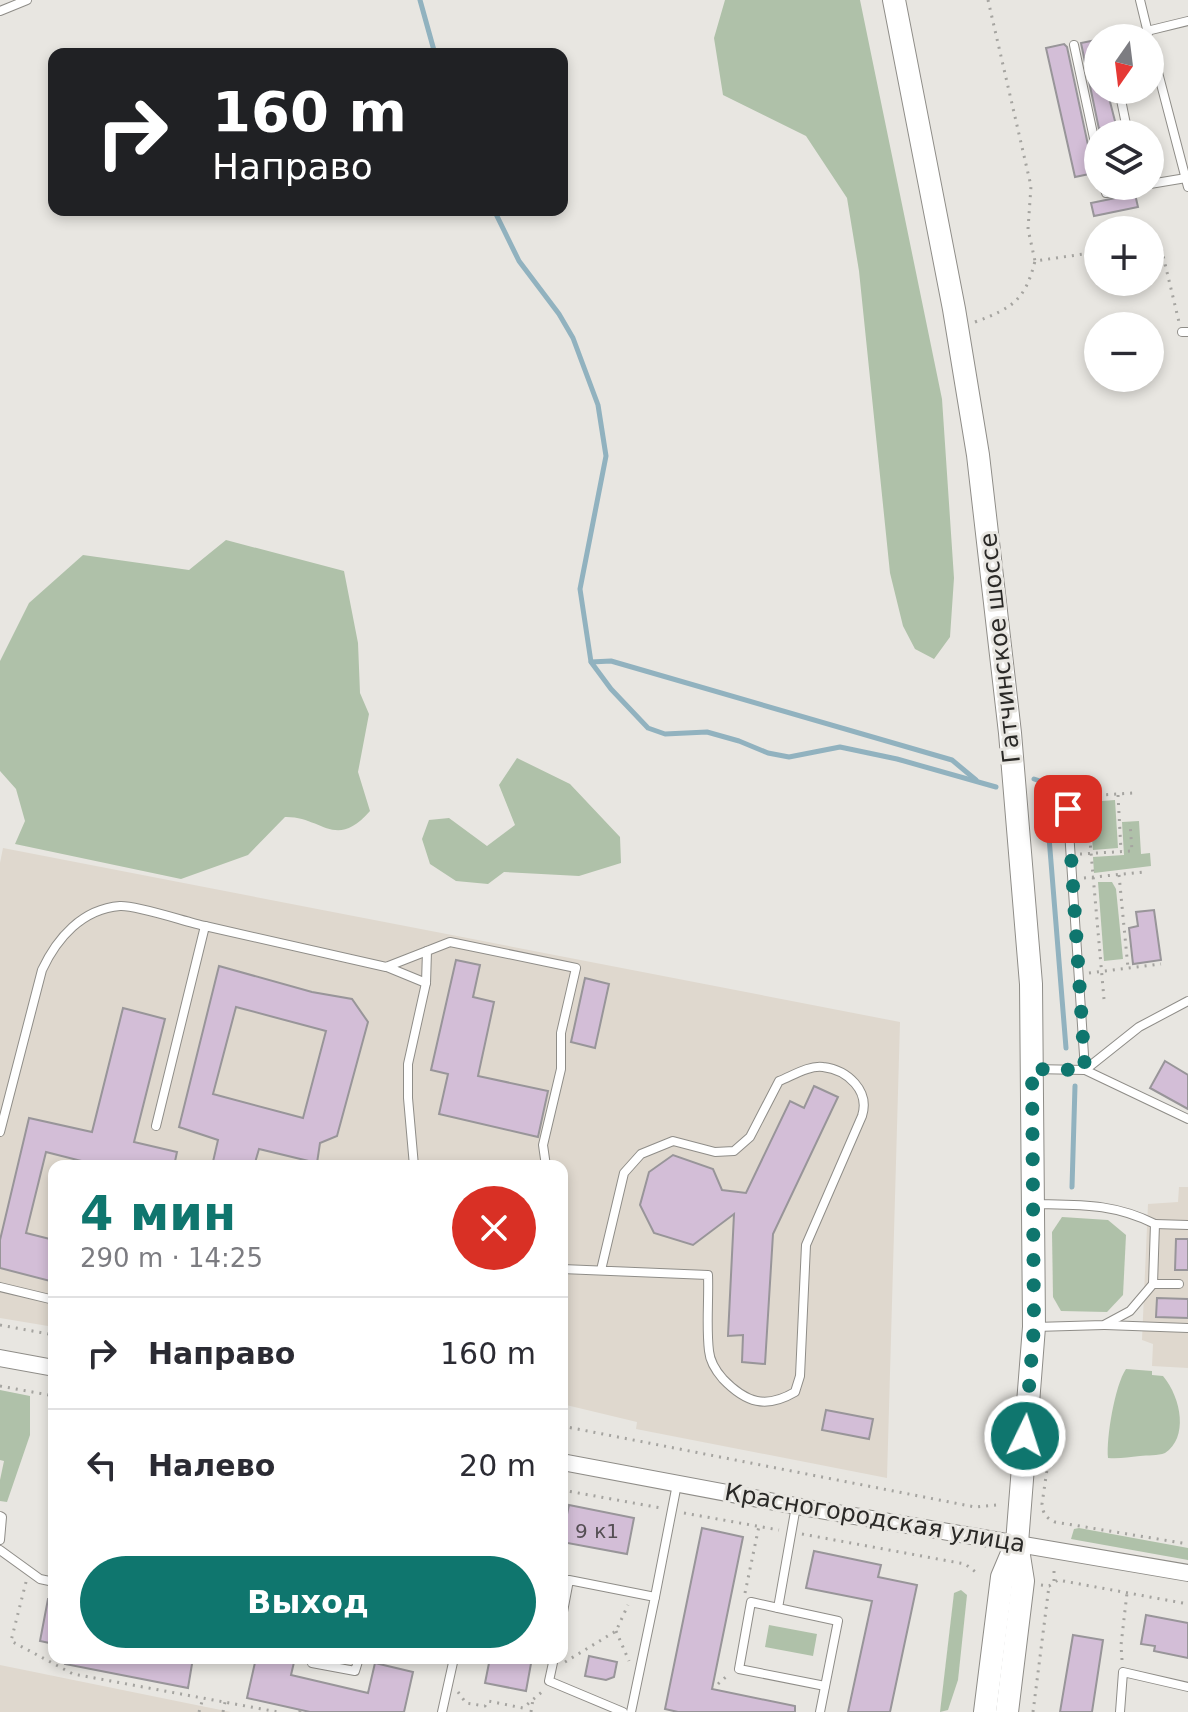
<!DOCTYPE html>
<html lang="ru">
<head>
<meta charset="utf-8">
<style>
  body { margin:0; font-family:"DejaVu Sans",sans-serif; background:#f2f2f3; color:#2b2b33; height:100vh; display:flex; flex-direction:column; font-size:30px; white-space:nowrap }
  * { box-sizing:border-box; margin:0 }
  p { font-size:26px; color:#7c7c81 }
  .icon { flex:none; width:44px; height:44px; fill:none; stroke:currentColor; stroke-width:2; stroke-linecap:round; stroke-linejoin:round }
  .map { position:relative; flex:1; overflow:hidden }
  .drawer { position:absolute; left:48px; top:1160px; width:520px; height:504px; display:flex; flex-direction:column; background:#fff; border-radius:16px; box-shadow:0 4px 12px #0003 }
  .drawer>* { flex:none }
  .top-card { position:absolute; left:48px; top:48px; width:520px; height:168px; border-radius:16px; box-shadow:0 4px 12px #0003; background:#202124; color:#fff; overflow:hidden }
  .needle { width:52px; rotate:194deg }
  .tools { position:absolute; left:1084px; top:24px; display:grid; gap:16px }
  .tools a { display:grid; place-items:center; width:80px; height:80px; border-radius:50%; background:#fff; box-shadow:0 4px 12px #0003; font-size:40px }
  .pin { position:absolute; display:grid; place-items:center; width:68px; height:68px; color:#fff; margin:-34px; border-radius:16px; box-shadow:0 4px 12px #0006 }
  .me { position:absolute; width:88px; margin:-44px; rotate:4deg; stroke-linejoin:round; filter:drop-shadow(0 0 6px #0008) }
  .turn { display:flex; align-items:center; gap:28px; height:168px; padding:0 32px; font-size:36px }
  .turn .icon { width:104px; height:104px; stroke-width:2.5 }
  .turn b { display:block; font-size:56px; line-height:68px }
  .round { display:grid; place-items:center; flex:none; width:84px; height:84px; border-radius:42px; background:#f2f2f3 }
  .summary { display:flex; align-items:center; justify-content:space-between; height:136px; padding:0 32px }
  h1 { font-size:48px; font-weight:700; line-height:60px; color:#0f766e }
  .cta { display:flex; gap:16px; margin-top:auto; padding:16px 32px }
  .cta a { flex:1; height:92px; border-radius:48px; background:#0f766e; color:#fff; font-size:32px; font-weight:700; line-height:92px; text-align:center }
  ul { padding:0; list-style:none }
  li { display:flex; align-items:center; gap:24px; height:112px; padding:0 32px; border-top:2px solid #e1e1e2 }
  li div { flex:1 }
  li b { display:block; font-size:30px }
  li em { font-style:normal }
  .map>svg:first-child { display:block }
</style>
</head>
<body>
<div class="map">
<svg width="1188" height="1712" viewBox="0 0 1188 1712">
  <rect width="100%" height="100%" fill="#e8e6e1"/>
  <g fill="#dfd8ce">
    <path d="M3,848L900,1022L887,1478L636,1429L637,1422L562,1404V1166H54V1327L0,1318V863Z"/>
    <path d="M1179,1187H1188V1368L1152,1366L1153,1344L1142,1340L1148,1204L1178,1202Z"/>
    <path d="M0,1665L201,1706L231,1712H0Z"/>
  </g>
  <g fill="#afc1a9">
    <path d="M725,0H860L942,399L954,578L950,637L934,659L915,649L903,626L890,573L859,271L847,198L806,136L723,95L714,38Z"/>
    <path d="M226,540L344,571L358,643L360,693L369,714L358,772L370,811C335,851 322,816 285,817L248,855L181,879L15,844L25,821L16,789L0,771V661L29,603L83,555L189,570Z"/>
    <path d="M517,758L570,784L620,837L621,863L579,876L504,872L488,884L456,881L430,864L422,839L429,820L449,818L487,846L515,825L499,785Z"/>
    <path d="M1115,800L1118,848L1093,850L1089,802Z"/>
    <path d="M1139,821L1141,854L1150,853L1151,866L1094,873L1093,857L1124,855L1122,822Z"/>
    <path d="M1098,882H1112L1116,889L1123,959L1104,961Z"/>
    <path d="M1062,1217L1108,1220L1126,1235L1123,1295L1107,1312L1061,1311L1053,1297L1052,1232Z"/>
    <path d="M1126,1369L1152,1371V1375L1163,1376C1182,1399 1188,1438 1165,1453C1158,1456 1147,1455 1140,1456C1128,1457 1120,1459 1108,1458C1106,1438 1115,1385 1126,1369Z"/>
    <path d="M0,1390L30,1396V1435L7,1502L0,1501V1480L4,1461L0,1460Z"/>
    <path d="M1079,1528L1188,1548V1560L1071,1539L1074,1529Z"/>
    <path d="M961,1590L967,1595L958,1680L948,1710L940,1712L954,1593Z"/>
    <path d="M769,1625L817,1634L813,1656L765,1647Z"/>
  </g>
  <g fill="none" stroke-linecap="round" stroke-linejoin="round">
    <g stroke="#91b2bf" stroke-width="5">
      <path d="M420,0L435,54"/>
      <path d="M494,210L519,261L559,314L573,338L598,405L606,456L580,589L591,662L611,689L648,728L665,734L707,732L739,741L768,753L789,757L840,747L897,759L996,787"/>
      <path d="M591,662L611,661L952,760L976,780"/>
      <path d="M1034,779L1040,781L1046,800L1066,1048"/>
      <path d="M1072,1187L1075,1086"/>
    </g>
  </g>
  <g fill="#d3bed7" stroke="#989599" stroke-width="2" fill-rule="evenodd">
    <path d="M1096,40L1098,90H1107L1116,125L1099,129L1081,43Z"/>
    <path d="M1064,44L1067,47L1094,173L1075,177L1046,48Z"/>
    <path d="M1135,194L1138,207L1094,216L1091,203Z"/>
    <path d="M1154,910L1161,960L1133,964L1129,928L1138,926L1136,912Z"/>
    <path d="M456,960L480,965L473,997L494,1002L478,1076L548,1091L538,1137L439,1114L448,1074L431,1070Z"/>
    <path d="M219,966L312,992L352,999L368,1022L337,1136L320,1143L317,1163L259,1149L254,1166H212L218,1140L179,1127ZM236,1007L326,1031L303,1118L213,1094Z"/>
    <path d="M585,978L609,984L595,1048L571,1042Z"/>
    <path d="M123,1008L165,1019L134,1142L177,1152L174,1166H101L46,1152L26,1233L54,1240V1282L0,1268V1240L29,1118L92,1132Z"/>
    <path d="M1165,1061L1188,1075V1109L1150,1088Z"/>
    <path d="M814,1086L838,1097L773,1234L765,1364L742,1362L743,1335L728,1336L734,1214L693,1245L654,1233L640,1205L649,1172L673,1155L713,1169L722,1190L746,1193L790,1101L804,1108Z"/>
    <path d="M1176,1239H1188V1270H1175Z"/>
    <path d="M1157,1298L1188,1299V1318L1156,1317Z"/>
    <path d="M826,1410L873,1419L869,1439L822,1430Z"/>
    <path d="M569,1505L634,1518L627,1554L562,1542V1519H566Z"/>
    <path d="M702,1528L743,1537L712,1689L795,1706V1712H678L665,1709Z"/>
    <path d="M814,1551L881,1565L878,1577L917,1585L890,1712H848L872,1601L806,1588Z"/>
    <path d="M48,1599H54V1644L40,1641Z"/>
    <path d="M1146,1615L1188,1623V1658L1154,1651L1155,1646L1141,1644Z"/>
    <path d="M1073,1635L1103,1640L1092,1712H1060Z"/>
    <path d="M589,1656L617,1662L614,1677L606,1680L585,1676Z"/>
    <path d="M66,1658H193L188,1688L65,1664Z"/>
    <path d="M256,1658H295L291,1675L368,1693L375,1663L413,1672L404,1712H310L247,1698Z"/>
    <path d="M490,1658H532L526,1691L485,1683Z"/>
  </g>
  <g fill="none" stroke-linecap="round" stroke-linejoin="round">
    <g stroke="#8f8d88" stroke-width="10">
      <g id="lane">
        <path d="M1140,0L1148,33"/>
        <path d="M0,11L27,0"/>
        <path d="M1147,31L1188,21"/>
        <path d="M1150,42L1188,187"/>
        <path d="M1074,45L1098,157"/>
        <path d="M1119,90L1128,134"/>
        <path d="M1150,184L1186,178"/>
        <path d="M1104,186L1106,193L1140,186"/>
        <path d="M1182,332H1188"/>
        <path d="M1066,786L1085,1070L1139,1027L1188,1001"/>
        <path d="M387,967L426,983"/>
        <path d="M1032,1069L1085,1070L1188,1119"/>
        <path d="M156,1126L205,926L386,967L427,951"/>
        <path d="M0,1132L42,970C57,938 82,909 120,906C137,905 186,922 205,926"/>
        <path d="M414,1166L408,1098V1064L426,983L427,951L450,942L576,968L561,1033V1069L543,1145L546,1166"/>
        <path d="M1034,1204C1080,1205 1113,1203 1155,1224L1153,1284L1130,1311L1104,1325L1035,1327"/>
        <path d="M1155,1224L1188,1225"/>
        <path d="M562,1269L708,1275C709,1300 706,1326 709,1351C710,1362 716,1371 723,1379C746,1403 766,1409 795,1392L800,1376L806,1245L862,1116C870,1091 848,1070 823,1067C809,1065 792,1076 779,1081L750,1137L734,1151L715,1152L673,1141L641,1154L624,1173L601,1270"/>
        <path d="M1153,1284H1179"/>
        <path d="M0,1287L54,1300"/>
        <path d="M1105,1325L1188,1328"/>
        <path d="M796,1506L778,1608L838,1621L820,1712"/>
        <path d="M0,1516L2,1517L0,1540"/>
        <path d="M0,1550L40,1579L54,1582"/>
        <path d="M655,1597L677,1484"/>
        <path d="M778,1608L751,1602L739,1669L825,1686"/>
        <path d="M562,1617L569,1580L655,1597L631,1712"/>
        <path d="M313,1658L312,1663L355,1671L359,1658"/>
        <path d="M554,1658L549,1681L623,1712"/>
        <path d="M442,1712L454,1658"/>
        <path d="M1120,1712L1123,1672L1188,1687"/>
      </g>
    </g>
    <g stroke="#8f8d88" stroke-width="18">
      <g id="street">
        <path d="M0,1358L54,1368"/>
        <path d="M562,1462L796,1506L1188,1573"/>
      </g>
    </g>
    <g stroke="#8f8d88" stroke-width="24">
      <g id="secondary">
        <path d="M894,0L954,309L978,455L1010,733L1031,984L1034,1327L1017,1543L1023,1581L1007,1712"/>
        <path d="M985,1712L1002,1577L1016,1544"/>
      </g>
    </g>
    <g stroke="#a5a4a0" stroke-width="3" stroke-dasharray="2 6" stroke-linecap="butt">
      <path d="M988,0L1031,186L1028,229L1035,261L1098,252"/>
      <path d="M1150,244L1160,243L1179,322"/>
      <path d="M975,322C1012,308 1025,301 1035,261"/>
      <path d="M1118,795L1121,851"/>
      <path d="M1080,854L1132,851L1130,823"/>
      <path d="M1119,875L1128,968"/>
      <path d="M1084,878L1144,872"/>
      <path d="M1089,973L1161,964"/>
      <path d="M1104,999L1086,796L1134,793"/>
      <path d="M0,1325L54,1335"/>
      <path d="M0,1386L54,1396"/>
      <path d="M1046,1424L1051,1442L1042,1504C1043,1514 1046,1518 1055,1522L1188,1544"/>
      <path d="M562,1426L975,1507L996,1505"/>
      <path d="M562,1490L661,1508"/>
      <path d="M684,1513L779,1530"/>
      <path d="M802,1534L965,1564L977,1573"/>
      <path d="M1054,1581V1565"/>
      <path d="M26,1582L11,1641L73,1674L278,1712"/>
      <path d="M1041,1585L1049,1586L1058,1580L1188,1604"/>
      <path d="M745,1593L759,1526"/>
      <path d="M616,1631L629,1661"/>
      <path d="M1122,1660L1121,1645L1127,1593"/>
      <path d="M565,1662L616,1631L628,1605"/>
      <path d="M718,1684L728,1675"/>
      <path d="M458,1692L466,1703L485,1706L488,1701L523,1708L543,1691"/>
      <path d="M199,1712L203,1698"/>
      <path d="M223,1712L225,1702"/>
      <path d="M300,1712V1710"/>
      <path d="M531,1712L533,1699"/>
      <path d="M1033,1712L1049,1586"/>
    </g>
    <use href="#lane" stroke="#fff" stroke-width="8"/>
    <use href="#street" stroke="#fff" stroke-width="16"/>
    <use href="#secondary" stroke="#fff" stroke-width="22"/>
  </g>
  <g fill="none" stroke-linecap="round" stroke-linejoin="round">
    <path stroke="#0f766e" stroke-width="14" stroke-dasharray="0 25.2" d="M1025,1436L1034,1327L1032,1069L1085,1070L1068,809"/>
  </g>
  <g text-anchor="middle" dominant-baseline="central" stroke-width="6" stroke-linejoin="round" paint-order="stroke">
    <g font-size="20" fill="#544e53">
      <text x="597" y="1531">9 к1</text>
    </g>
    <g font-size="24" fill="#2a2927" stroke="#e8e6e1">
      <text transform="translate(1000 648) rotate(-96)">Гатчинское шоссе</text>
      <text transform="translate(875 1518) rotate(10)">Красногородская улица</text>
    </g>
  </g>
</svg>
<div class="tools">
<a><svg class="needle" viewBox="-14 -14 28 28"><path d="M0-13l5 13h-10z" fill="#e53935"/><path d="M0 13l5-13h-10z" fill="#7c7c81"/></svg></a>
<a><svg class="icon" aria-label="layers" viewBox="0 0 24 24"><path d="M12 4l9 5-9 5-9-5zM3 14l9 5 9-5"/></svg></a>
<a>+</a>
<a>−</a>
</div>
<div class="pin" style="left:1068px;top:809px;background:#d93025"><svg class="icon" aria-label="arrive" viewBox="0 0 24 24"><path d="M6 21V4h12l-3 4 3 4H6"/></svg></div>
<svg class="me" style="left:1025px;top:1436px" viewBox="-20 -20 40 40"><circle r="17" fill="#0f766e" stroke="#fff" stroke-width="3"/><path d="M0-11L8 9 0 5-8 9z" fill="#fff"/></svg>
<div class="top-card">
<div class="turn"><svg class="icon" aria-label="right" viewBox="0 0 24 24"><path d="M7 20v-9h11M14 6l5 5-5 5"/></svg><div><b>160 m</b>Направо</div></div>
</div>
<section class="drawer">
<div class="summary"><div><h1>4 мин</h1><p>290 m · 14:25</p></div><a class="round" style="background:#d93025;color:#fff"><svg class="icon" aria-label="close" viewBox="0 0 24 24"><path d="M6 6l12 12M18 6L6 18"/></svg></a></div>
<ul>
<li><svg class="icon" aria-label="right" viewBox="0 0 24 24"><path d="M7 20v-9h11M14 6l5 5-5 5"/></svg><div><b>Направо</b></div><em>160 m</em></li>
<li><svg class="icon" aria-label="left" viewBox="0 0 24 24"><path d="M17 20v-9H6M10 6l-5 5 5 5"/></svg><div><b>Налево</b></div><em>20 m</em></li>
</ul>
<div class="cta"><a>Выход</a></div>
</section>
</div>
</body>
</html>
